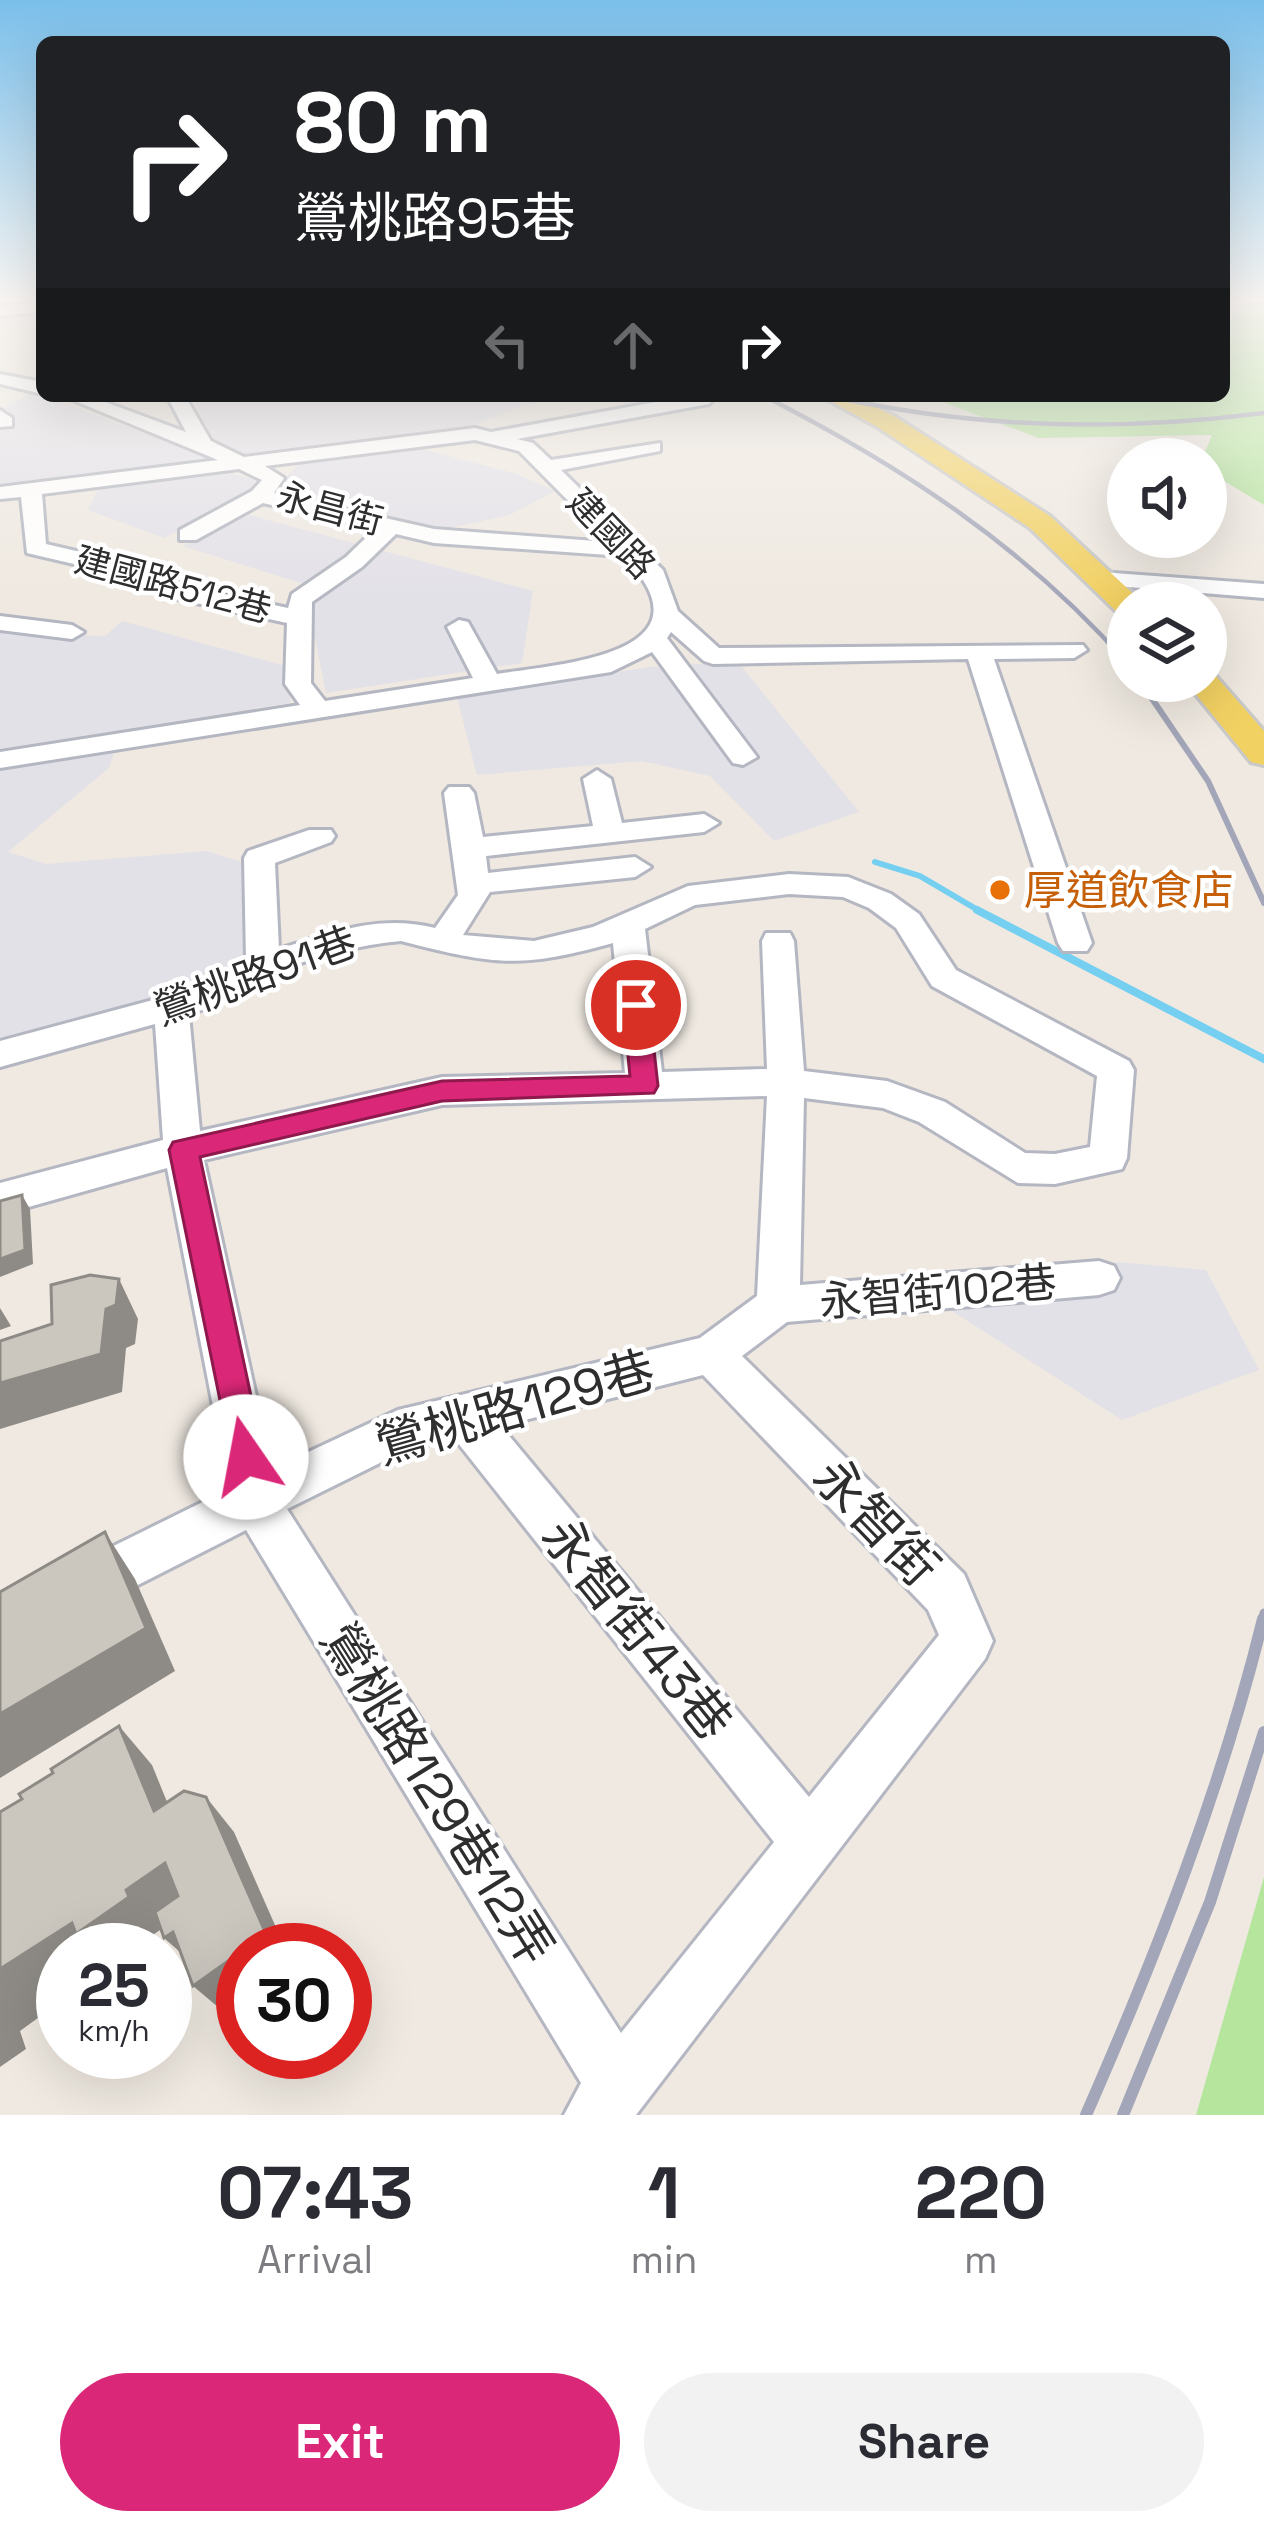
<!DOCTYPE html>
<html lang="en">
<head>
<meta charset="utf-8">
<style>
  body { margin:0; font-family:"Space Grotesk","Noto Sans TC",sans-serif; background:#f2f2f3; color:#2b2b33; height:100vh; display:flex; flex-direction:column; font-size:45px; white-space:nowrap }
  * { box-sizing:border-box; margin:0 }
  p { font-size:39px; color:#7c7c81 }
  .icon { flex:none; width:66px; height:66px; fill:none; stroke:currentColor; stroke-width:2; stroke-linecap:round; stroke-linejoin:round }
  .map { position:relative; height:2115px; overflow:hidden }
  .side { display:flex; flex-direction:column; background:#fff; flex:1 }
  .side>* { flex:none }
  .hud { position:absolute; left:36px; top:36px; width:1194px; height:366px; border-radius:18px; box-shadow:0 12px 48px #0002; background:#202124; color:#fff; overflow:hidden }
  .tools { position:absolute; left:1107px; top:438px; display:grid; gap:24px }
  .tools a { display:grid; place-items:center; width:120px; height:120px; border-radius:50%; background:#fff; box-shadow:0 12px 48px #0002; font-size:60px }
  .speed { position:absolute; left:36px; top:1923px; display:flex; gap:24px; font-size:60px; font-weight:700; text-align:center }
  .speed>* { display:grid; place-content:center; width:156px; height:156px; border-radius:50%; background:#fff; box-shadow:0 12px 48px #0002; line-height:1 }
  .speed small { font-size:30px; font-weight:400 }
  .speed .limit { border:18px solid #d22; background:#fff; color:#111 }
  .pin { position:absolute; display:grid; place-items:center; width:102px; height:102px; color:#fff; margin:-51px; border:6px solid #fff; border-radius:50%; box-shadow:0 3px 12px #0007 }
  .me { position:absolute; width:132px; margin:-66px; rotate:348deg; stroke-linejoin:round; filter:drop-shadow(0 0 9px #0008) }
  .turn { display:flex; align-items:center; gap:42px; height:252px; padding:0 60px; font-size:54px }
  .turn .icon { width:156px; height:156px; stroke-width:2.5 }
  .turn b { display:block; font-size:84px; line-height:102px }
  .lanes { display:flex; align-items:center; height:114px; padding:0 60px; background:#0003; justify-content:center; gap:60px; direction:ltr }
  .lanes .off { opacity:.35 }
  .eta { display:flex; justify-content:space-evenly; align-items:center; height:204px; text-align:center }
  .eta b { font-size:72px; font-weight:700; line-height:84px }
  .button { display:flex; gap:24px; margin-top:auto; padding:24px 60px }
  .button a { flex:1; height:138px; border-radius:72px; background:#db2777; color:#fff; font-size:48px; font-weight:700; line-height:138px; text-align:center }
  .button a+a { background:#f2f2f3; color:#2b2b33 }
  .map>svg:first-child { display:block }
</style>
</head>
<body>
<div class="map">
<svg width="1264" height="2115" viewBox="0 0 1264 2115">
  <rect width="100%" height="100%" fill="#efe9e1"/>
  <g fill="#e3e1e8">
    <path d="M38,391L42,396L225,462L0,489V409Z"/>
    <path d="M205,396H567L521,406L466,428L247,456L215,442L195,402Z"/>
    <path d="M422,449L514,473L556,491L509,515L436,531L271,493L302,461Z"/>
    <path d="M227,472L256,480L249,497L164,538L88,510L99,487Z"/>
    <path d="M242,513L533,591L522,663L326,693L304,584L183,546Z"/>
    <path d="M122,621L289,667L290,703L0,749V633L105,636Z"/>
    <path d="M738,662L859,812L774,841L710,776L642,761L477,775L457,698L649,667Z"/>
    <path d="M114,753L109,768L8,852L46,864L207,851L241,862L247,874V957L193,992L0,1038V771Z"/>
    <path d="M1117,1262L1206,1270L1259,1370L1122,1420L949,1309Z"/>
  </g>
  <g fill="#b6e59e">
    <path d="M1246,302H1264V505L1206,470V459H1202L1212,435L1039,438L945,403L962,396H1224V334L1234,332L1225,323Z"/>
    <path d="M1264,1877V2115H1196Z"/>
  </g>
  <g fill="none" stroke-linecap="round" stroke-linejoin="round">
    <path stroke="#75cff0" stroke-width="6" d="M875,862L920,876L983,913"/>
    <path stroke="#75cff0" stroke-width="8" d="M977,910L1264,1059"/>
    <g stroke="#b4b7c1" stroke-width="6">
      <g id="minor">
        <path d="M42,302V312L0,316V306Z"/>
        <path d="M0,374L42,382V394L0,384Z"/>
        <path d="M63,396H89L186,432L167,396H185L211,441L244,457L475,428L491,432L689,396H717L709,404L517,439L533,443L551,460L660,443V451L561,470L663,570L678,611L719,648L1083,645L1087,650L1074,658L994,659L1092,943L1087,951H1063L1058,943L968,659L713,664L704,661L671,632L667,638L757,757L743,765L733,763L652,652L611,672L0,768V752L300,705L285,684L287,623L174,598L138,579L27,553L21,497L0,499V487L218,460ZM475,440L519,451L609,542L434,529L274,493L284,478L265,466ZM239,469L262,480L252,491L180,530V540H196L263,503L375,529L346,557L292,594L288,608L189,587L154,569L46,544L42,494ZM396,534L434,543L623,556C720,654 561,664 497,674L468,622L459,620L447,627L473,678L325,701L311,683L312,602L362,567Z"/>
        <path d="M0,410L12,418V426L0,427Z"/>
        <path d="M1100,572L1264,584V598L1092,584L1088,579Z"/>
        <path d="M0,616L72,625L84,632L72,639L0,630Z"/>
        <path d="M597,770L611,779L622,823L704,814L719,823L704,832L486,856L488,873L635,857L651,867L635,877L490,892L463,935L534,941L593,927L688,886L789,874L848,877L891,894L919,914L956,970L1129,1061L1134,1070L1127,1158L1122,1169L1055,1184L1018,1183L919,1122L883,1108L804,1098L800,1285L1099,1261L1114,1266L1120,1278L1114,1290L1099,1295L787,1322L742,1356L964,1574L993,1641L985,1659L636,2115H564L581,2083L246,1530L0,1655V1602L229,1489L167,1168L0,1215V1183L163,1140L155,1024L0,1067V1041L194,989L246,960L244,858L248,851L309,830H331L335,836L331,842L275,863L279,949C333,932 379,914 435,928L458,895L444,793L449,787H469L474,793L483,837L593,826L583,779ZM789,894L843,897L869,908L896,928L932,986L1097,1076L1090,1147L1055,1154L1025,1153L945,1102L887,1081L804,1071L794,941L790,933H766L762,941L767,1069L662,1072L645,929L695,905ZM401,941C495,965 519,969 613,943L625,1073L442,1077L200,1131L189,1014C221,1005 244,987 274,974C312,956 359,945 401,941ZM767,1096L757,1296L700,1338L398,1410L272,1469L204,1160L442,1105ZM703,1375L928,1610L939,1635L809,1797L501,1426ZM454,1438L774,1842L621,2033L287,1509L406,1450Z"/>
      </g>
    </g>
    <g stroke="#c9c9c9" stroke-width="6">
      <g id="major">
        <path d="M821,396H853L894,416L1050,516L1143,603H1128V615L1117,612L1030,528L876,426Z"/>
        <path d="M1206,672L1214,674L1264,731V765L1251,762L1185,681H1206Z"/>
      </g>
    </g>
    <use href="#minor" fill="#fff" fill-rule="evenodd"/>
    <use href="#major" fill="#f2d163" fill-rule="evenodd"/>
    <g stroke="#a3a6b8" stroke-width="4.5">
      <path d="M764,396C901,466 1024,546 1127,663"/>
      <path d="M830,396C975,429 1117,432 1264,413"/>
    </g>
    <g stroke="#a3a6b8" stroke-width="6">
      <path d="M1124,660L1128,664"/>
      <path d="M1140,681L1208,781L1264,903"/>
    </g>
    <path stroke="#a3a6b8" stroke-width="9" d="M1262,1622L1264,1613"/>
    <g stroke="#a3a6b8" stroke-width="12">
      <path d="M1086,2115C1157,1953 1221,1790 1263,1619"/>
      <path d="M1123,2115L1210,1902L1264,1732"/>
    </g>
  </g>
  <g fill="#8e8b86">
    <path d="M22,1195L30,1209L33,1264L0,1277V1259Z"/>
    <path d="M119,1279L138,1319L135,1344L126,1348L122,1392L0,1429V1383L106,1309Z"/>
    <path d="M0,1308L11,1326L0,1330Z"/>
    <path d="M105,1532L135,1579L175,1671L0,1778V1714Z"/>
    <path d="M119,1726L152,1765L185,1846L154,1811Z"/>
    <path d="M206,1797L234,1832L286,1950H244Z"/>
    <path d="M165,1863L197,1896L163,1928L131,1950H63V1983L41,1997L46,2012L20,2031L26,2049L0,2067V1969Z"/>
    <path d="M173,1932L196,1966L164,1938Z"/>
    <path d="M243,1950V1998L224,2012L193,1986Z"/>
  </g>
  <g fill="#cbc7bf" stroke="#8e8b86" stroke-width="3">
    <path d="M22,1195L25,1250L0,1259V1201Z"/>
    <path d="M90,1275L119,1279L116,1305L106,1309L101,1354L0,1383V1341L52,1324L51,1285Z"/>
    <path d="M105,1532L146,1628L0,1714V1592Z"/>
    <path d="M119,1726L154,1811L184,1791L206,1797L266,1934L193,1986L173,1932L164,1938L155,1912L178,1896L165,1863L126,1890L129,1897L76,1934L72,1923L0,1969V1812L22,1799L19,1794L53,1773L51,1769Z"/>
  </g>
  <linearGradient id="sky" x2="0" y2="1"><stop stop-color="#7abfeb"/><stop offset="0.5" stop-color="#f8f5f2"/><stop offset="1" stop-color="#f8f5f2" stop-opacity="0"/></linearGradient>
  <rect width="1264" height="599" fill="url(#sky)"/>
  <path fill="#db2777" stroke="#8e194d" stroke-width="3" d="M636,996L649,1005L658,1086L654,1093L442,1101L200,1157L264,1457L258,1469L246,1473L234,1469L169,1150L173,1142L442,1081L630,1076L623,1005Z"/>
  <circle fill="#e8710a" stroke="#fff" stroke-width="4.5" cx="1000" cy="890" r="12"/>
  <g text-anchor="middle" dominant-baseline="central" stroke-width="9" stroke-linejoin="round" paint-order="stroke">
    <g font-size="36" fill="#2e2e2e" stroke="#fff">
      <text transform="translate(330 509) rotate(15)">永昌街</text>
      <text transform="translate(611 534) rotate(46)">建國路</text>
      <text transform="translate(173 585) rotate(15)">建國路512巷</text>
    </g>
    <g font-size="42" fill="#c56008" stroke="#fff" text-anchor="start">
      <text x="1024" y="890">厚道飲食店</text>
    </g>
    <g font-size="42" fill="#2e2e2e" stroke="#fff">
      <text transform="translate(255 976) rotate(-20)">鶯桃路91巷</text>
      <text transform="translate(938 1292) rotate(-5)">永智街102巷</text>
    </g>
    <g font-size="51" fill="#2e2e2e" stroke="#fff">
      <text transform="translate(515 1408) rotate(-16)">鶯桃路129巷</text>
      <text transform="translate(876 1522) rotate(46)">永智街</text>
      <text transform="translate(637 1629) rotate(51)">永智街43巷</text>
      <text transform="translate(437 1794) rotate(58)">鶯桃路129巷12弄</text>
    </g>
  </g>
</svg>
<div class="tools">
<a><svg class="icon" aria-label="sound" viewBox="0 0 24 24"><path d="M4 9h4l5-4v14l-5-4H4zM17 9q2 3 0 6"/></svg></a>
<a><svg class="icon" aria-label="layers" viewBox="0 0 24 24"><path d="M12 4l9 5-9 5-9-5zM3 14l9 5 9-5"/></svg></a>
</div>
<div class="speed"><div>25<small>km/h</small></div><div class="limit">30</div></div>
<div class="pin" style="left:636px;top:1005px;background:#d93025"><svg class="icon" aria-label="arrive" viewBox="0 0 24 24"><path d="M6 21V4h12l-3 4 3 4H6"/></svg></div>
<svg class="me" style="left:246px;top:1457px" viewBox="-20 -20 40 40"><circle r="19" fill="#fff"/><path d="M0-13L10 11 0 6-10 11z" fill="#db2777"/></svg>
<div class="hud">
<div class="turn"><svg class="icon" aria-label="right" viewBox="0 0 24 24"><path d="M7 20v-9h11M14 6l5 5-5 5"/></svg><div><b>80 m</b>鶯桃路95巷</div></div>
<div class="lanes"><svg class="icon off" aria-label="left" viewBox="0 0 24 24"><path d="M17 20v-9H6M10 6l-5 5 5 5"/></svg><svg class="icon off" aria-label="ahead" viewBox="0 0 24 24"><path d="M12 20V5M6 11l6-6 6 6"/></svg><svg class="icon" aria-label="right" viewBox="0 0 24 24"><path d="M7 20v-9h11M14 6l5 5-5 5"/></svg></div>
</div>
</div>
<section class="side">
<div class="eta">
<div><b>07:43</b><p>Arrival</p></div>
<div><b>1</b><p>min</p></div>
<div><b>220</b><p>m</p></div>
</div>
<div class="button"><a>Exit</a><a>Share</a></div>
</section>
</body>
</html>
